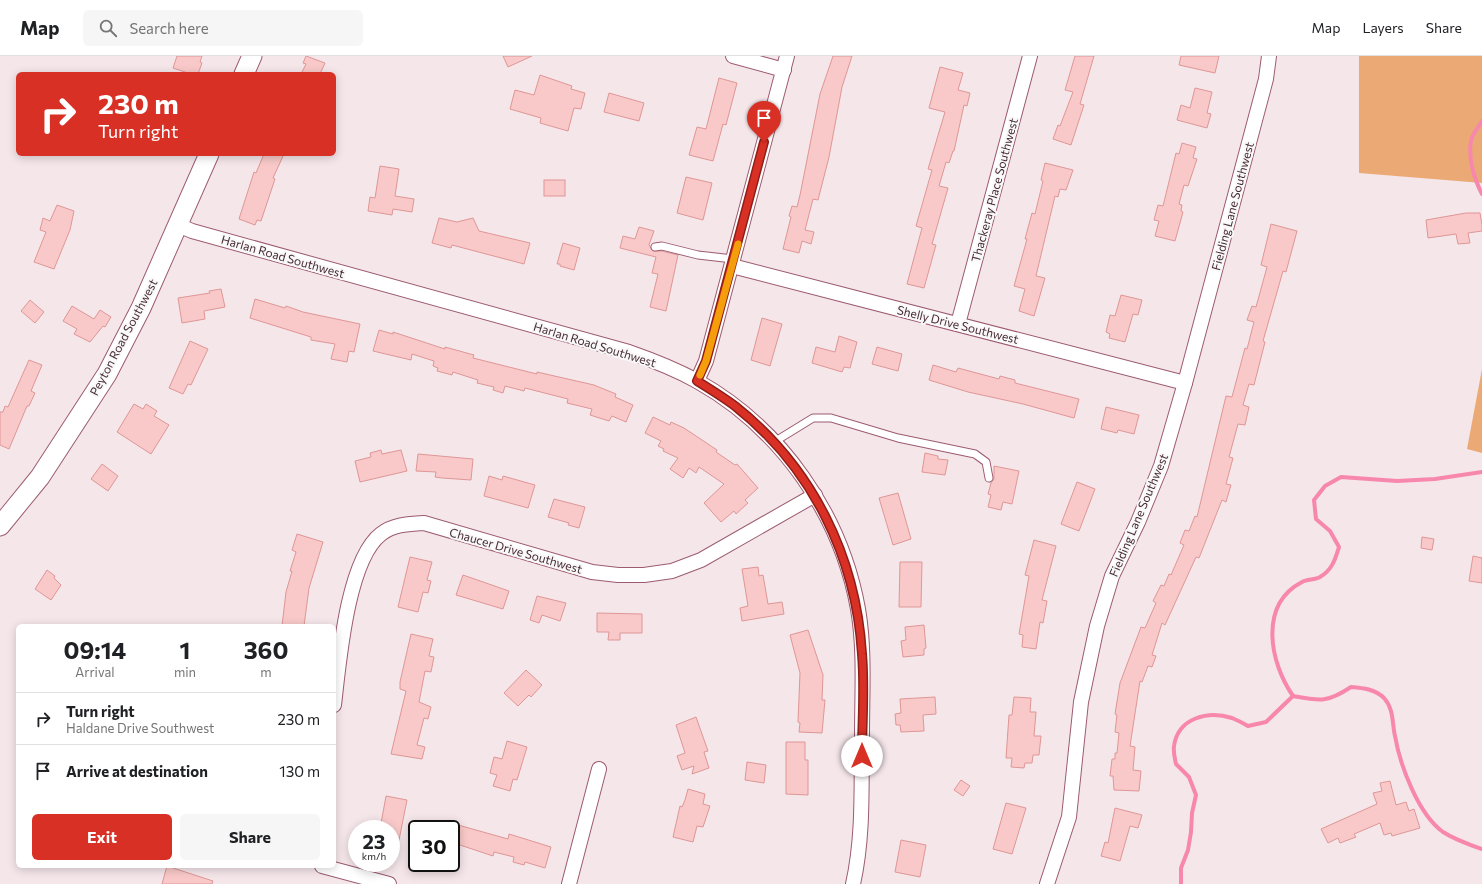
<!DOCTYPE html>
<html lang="en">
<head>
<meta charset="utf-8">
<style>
  body { margin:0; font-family:Commissioner,sans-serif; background:#f6f6f6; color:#202124; height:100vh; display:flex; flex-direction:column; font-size:15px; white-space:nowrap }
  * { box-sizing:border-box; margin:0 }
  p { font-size:13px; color:#757577 }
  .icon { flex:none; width:22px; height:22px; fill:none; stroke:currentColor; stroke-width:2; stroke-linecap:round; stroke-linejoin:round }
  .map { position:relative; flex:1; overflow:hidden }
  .drawer { position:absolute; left:16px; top:568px; width:320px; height:244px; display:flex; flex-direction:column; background:#fff; border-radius:6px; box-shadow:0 2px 10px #0003 }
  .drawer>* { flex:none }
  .banner { position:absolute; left:16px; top:16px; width:320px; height:84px; border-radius:6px; box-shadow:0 2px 10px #0003; background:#d93025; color:#fff; overflow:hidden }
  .speed { position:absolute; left:348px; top:764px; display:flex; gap:8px; font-size:20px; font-weight:700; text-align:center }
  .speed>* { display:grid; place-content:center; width:52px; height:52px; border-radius:50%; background:#fff; box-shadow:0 2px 10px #0003; line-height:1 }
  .speed small { font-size:10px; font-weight:400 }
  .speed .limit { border:2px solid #111; border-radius:6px; background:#fff; color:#111 }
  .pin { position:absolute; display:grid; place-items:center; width:34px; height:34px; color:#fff; margin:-41px -17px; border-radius:50% 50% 50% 0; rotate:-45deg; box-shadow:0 0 4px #0007 }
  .pin .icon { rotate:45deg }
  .me { position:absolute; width:44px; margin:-22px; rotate:0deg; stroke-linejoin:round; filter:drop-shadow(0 0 3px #0008) }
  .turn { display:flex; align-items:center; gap:14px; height:84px; padding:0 16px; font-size:18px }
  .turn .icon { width:52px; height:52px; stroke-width:2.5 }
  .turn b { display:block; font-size:28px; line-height:34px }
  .eta { display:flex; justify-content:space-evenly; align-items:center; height:68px; text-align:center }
  .eta b { font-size:24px; font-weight:700; line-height:28px }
  .primary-button { display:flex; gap:8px; margin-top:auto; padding:8px 16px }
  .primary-button a { flex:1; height:46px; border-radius:6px; background:#d93025; color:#fff; font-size:16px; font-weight:700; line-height:46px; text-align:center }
  .primary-button a+a { background:#f6f6f6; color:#202124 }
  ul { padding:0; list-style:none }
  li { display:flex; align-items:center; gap:12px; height:52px; padding:0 16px; border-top:1px solid #e0e0e0 }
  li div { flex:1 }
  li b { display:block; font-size:15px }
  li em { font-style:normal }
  header { display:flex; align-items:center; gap:24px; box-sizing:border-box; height:56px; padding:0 20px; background:#fff; border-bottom:1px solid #e0e0e0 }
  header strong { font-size:19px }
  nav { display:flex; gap:22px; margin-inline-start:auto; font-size:14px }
  .search { width:280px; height:36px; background:#f6f6f6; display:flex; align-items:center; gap:10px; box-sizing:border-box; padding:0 14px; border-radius:6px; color:#757577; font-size:15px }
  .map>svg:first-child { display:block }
</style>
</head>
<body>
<header>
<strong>Map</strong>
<div class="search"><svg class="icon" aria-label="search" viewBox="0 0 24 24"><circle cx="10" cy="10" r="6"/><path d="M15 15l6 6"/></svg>Search here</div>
<nav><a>Map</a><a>Layers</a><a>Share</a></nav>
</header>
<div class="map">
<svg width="1482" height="828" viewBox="0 0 1482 828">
  <rect width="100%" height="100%" fill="#f5e6ea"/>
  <g fill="#ebaa75">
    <path d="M1359,0H1482V127L1359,117Z"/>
    <path d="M1482,313V397L1467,393Z"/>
  </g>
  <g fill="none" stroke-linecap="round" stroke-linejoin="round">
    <g stroke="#f787ac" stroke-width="4">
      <path d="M1482,65C1479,71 1472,78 1471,85C1468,102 1474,123 1482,138"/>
      <path d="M1482,416L1435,423L1397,425L1341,421L1325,430L1314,444L1316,463L1330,475L1339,491C1335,504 1332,514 1320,521C1315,524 1307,523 1302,526C1258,549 1270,607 1293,640C1320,645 1327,647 1351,631C1363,632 1375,633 1384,642C1394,653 1392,667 1395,680C1400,709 1418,758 1443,776C1454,783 1470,789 1482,793"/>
      <path d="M1181,828V812L1188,794L1191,776L1192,757L1196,739L1189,721L1176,708C1175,703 1173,696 1174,690C1178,662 1208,654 1232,662C1237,664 1243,667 1248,670L1266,666L1293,640"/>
    </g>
  </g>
  <g fill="#f8c9c8" stroke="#df9696">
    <path d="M177,0H202L200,6L202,7L198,18H191L173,12Z"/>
    <path d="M306,0L325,7L320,18H301L306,8L303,7Z"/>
    <path d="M503,0H532L508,11Z"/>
    <path d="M833,0H852L842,31L829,101L818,144L813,143L805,174L814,176L811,188L802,185L799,197L783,193L791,161L789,160L792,150L797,151L800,139L820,38Z"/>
    <path d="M1075,0H1094L1080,48L1084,49L1071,89L1053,83L1058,69L1060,70L1073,36L1065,34Z"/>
    <path d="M1181,0H1219L1215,17L1179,9Z"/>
    <path d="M940,11L963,17L958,34L970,37L967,50L964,49L954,95H953L949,107L946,106L939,130L948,132L932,188L936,189L924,232L907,228L922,172L916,170L932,114L928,113L945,56L929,52Z"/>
    <path d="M540,19L572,30L571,33L585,37L581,53L574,52L568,75L540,67L541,62L510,53L515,34L534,39Z"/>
    <path d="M719,22L737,27L726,69L723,68L713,105L689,99L697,71L706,73Z"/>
    <path d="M1195,32L1212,36L1207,57L1211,58L1207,72L1177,64L1181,49L1190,52Z"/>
    <path d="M609,37L644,47L639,65L604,56Z"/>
    <path d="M1182,87L1196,91L1193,102L1197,103L1188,130L1184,129L1179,148L1182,149L1181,155L1183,156L1175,185L1155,180L1159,165L1154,164L1158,149L1163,150L1176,97L1179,98Z"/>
    <path d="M264,98H284L273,122L275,123L261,165L257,164L255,169L239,163L254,116L256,117Z"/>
    <path d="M1045,107L1073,114L1066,134L1060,133L1058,141L1055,140L1036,220L1045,222L1034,260L1019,255L1025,233L1014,230L1027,183H1025L1032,157L1035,158L1043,125L1041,124Z"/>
    <path d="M380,110L399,113L395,140L414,143L412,156L393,153L392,159L368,155L370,141L375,142Z"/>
    <path d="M686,121L712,127L703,164L677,157Z"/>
    <rect x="544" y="124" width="21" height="16"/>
    <path d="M57,149L74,155L70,174L54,213L34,206L46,176L40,174L43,162L50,165Z"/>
    <path d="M1466,157H1480L1482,169V175L1468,177L1470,187L1458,188L1456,178L1428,182L1426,164Z"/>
    <path d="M439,162L457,166L473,162L479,175L530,187L524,208L452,189L451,192L432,187Z"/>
    <path d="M1271,168L1297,175L1286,216L1283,215L1263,285L1265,286L1254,329L1249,328L1243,349L1249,351L1245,369L1238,368L1229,401L1233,402L1226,428L1231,429L1226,446L1222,444L1199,502L1196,501L1165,569L1162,567L1152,599L1156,600L1152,611L1148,610L1142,626L1140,625L1130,690L1135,691L1133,714L1141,715L1139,735L1114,734L1113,720H1110L1112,703H1115V697H1117L1119,677L1115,676L1117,659L1115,658L1120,627L1141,571L1145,572L1156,547L1153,545L1161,529L1164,530L1169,518L1171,519L1184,489L1180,487L1185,474L1189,475L1195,460L1197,461L1226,340L1232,341L1245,292L1247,293L1254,266L1247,264L1252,250L1256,251L1267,211L1261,209Z"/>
    <path d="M639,171L654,175L649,189L653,195H662L678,199L666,255L650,251L658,218L652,217L656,201L620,192L623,180L635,183Z"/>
    <path d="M563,187L580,192L574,214L560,210V208H557Z"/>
    <path d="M221,233L225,251L204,255L205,263L182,267L178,242L210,237L209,235Z"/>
    <path d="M1121,239L1142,244L1138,259L1133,258L1125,286L1109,282L1110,278L1106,276L1110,259L1115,260Z"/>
    <path d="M255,243L285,252L286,250L303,256L360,268L354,296L349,295L347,306L331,303L335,288L311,284V281L250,262Z"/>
    <path d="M30,244L44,256L35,267L21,255Z"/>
    <path d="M72,250L94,263L100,254L111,261L105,271L103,270L90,286L74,278L77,273L63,265Z"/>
    <path d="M762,262L782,268L770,310L751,304Z"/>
    <path d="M379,274L393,278V276L445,293V291L474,299L473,302L537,318V316L594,329L616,338L615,341L633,349L626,366L612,360L609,365L590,359L592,353L567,347L568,343L525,332L524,335L505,330L503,337L493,334L494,331L477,327L478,324L453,316L452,319L437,315L438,312L433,310L434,305L412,298L411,304L373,295Z"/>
    <path d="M839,280L857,286L850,312L844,311L842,316L812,307L816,291L835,296Z"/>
    <path d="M190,285L208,293L191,329L188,328L183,338L169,332Z"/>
    <path d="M877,291L902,298L898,315L872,308Z"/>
    <path d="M29,304L42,309L31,335L35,337L29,350H27L9,393L0,389V356H3L5,350L8,351Z"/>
    <path d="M933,309L956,316L958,312L999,323L1000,320L1015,324V327L1079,343L1074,362L1023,348L968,336L929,324Z"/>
    <path d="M134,348L143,353L146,348L157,355L154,360L169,369L151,398L117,376Z"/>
    <path d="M1106,351L1139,359L1134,378L1118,374L1117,377L1101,373Z"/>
    <path d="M653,361L670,369L671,366L684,372L717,394L716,396L735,409L737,408L758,432L745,444L748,447L736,458L734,455L721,466L704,447L724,428L699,411L696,417L689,412L683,422L670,413L678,402L663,395L664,393L658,390L661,385L645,377Z"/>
    <path d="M381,394L382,398L401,394L407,415L360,426L355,405L371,401L370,397Z"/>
    <path d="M925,397L938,400V403L948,404L945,419L922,416Z"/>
    <path d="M418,398L473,403L471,424L442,422L435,421L436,416L416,415Z"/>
    <path d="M102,408L118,420L108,435L91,423Z"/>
    <path d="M994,410L1019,415L1012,448L1003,446L1001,454L988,451L991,439L988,438L991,427L994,423Z"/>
    <path d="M489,420L502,424L503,420L535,429L528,452L484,440Z"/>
    <path d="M1077,426L1095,433L1079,475L1061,468Z"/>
    <path d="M898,437L911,483L893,489L879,442Z"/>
    <path d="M554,443L585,451L579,472L568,469L569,467L548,461Z"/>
    <path d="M297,478L323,486L309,532L304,570H282L286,536L292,515H290L296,496L292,494Z"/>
    <path d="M1422,481L1434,483L1432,494L1421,492Z"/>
    <path d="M1034,484L1056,490L1042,544L1047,545L1043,567L1040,566L1036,593L1022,591L1023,579L1019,578L1029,520L1025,519Z"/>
    <path d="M1473,500L1482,502V527L1469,525Z"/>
    <path d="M410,501L432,506L427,524L431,525L428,537L423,536L418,556L398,551Z"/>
    <path d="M900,506H922L921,551H899Z"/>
    <path d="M758,511L759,520L763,519L768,548L782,546L784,558L742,565L740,552L748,550L742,513Z"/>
    <path d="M47,514L55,520L54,522L61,529L51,544L35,533Z"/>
    <path d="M463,519L509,535L503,553L456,539Z"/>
    <path d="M537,540L566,547L560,565L542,559L539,567L530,564Z"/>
    <path d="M597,557L642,558V577H620V584H608L609,576H597Z"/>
    <path d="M924,569L926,592L924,593V599L903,601L901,585L906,584L905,571Z"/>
    <path d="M808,574L823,619L822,644H825L822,677L799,676L800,667L798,666L800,617L790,579Z"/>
    <path d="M411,578L433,583L429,600L434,601L431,616L425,615L419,646L431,651L428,663L424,662L417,689L425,691L422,703L391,698L406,635L400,633V626Z"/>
    <path d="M526,614L542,629L531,641L529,639L518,650L504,637Z"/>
    <path d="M935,641L936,658L923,659L924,675L901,676L900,669H896L895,658L901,657L900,643Z"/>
    <path d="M1014,641L1031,642L1030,656H1036L1034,680H1041L1039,699H1033L1032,707H1025L1024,712L1011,711L1012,702H1006L1009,659H1012Z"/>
    <path d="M696,661L708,695L704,696L709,712L692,718L694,710L682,714L677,700L685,697L676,669Z"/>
    <path d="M507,685L527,691L517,724L513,723L510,735L493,730L497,719L490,717L494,701L502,703Z"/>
    <path d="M786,686H805V704H808V739L786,738Z"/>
    <path d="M747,706L766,709L764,727L745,724Z"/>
    <path d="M961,724L970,730L963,740L954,734Z"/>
    <path d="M1390,725L1396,749L1406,746L1409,755L1414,753L1420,772L1392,780L1391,777L1384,779L1380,767L1354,778L1356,781L1340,787L1338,782L1328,787L1321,773L1377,748L1373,737L1382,735L1380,727Z"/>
    <path d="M688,733L705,738L703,748L710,750L703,771L697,770L693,786L673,781L680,750L682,751L685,744Z"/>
    <path d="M386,740L407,744L396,799H391V773H380Z"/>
    <path d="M1006,747L1026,752L1012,798L993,793Z"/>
    <path d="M1115,752L1142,759L1138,772L1130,770L1120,805L1101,800L1105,786L1108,787Z"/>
    <path d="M451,767L508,783L509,778L551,791L545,812L525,806L524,809L513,806L514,801L494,796L493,800L451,786Z"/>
    <path d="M901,784L926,789L920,821L895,816Z"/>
    <path d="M167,810L213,825L212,828H162Z"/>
  </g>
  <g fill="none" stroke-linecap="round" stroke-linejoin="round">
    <g stroke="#9c5b70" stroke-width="9">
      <g id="lane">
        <path d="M655,191L662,190L698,199L733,203"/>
        <path d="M774,386L813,362H831L898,382L975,398L986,406L989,422"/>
      </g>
    </g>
    <g stroke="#9c5b70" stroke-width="16">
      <g id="street">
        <path d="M733,0L784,14"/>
        <path d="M178,169L192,175L629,296C652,304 675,313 697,325C781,372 841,458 858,553C865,594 862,636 862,678C861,728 864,779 853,828"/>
        <path d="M732,210L1185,327"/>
        <path d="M958,268L1030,0"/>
        <path d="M697,325L706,305L787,0"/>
        <path d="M334,649C339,607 347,504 381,478C394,468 409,468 424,467L592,516L618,519H644L672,515L701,504L815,439"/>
        <path d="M322,810L389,828"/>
        <path d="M569,828L599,713"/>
        <path d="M1047,828L1069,761L1081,646L1097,570L1112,520L1138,466L1161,410L1185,327L1266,23L1269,0"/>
      </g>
    </g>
    <g stroke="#9c5b70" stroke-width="21">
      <g id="secondary">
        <path d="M244,18L252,0"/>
        <path d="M0,470L40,421L107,318L141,252L209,98"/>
      </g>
    </g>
    <use href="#lane" stroke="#fff" stroke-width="7"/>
    <use href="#street" stroke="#fff" stroke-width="14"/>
    <use href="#secondary" stroke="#fff" stroke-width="19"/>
  </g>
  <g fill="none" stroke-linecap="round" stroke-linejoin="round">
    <g stroke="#8d1f18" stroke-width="10">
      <path id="route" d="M764,86L706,305L697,325C710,333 723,341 735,350C812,411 856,500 862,598C865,632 862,666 862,700"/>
    </g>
    <use href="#route" stroke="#d93025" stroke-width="7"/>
    <path stroke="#f59e0b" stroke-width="7" d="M700,319L706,305L738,188"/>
  </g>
  <g text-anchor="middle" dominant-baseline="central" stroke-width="4" stroke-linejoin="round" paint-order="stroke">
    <g font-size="12" fill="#472a33" stroke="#f8f8f8">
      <text transform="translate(994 134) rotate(-75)">Thackeray Place Southwest</text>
      <text transform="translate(1232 150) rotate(-75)">Fielding Lane Southwest</text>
      <text transform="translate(283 200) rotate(16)">Harlan Road Southwest</text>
      <text transform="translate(958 268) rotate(14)">Shelly Drive Southwest</text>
      <text transform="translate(123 281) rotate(-62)">Peyton Road Southwest</text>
      <text transform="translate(595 288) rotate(17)">Harlan Road Southwest</text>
      <text transform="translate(1138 459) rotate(-67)">Fielding Lane Southwest</text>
      <text transform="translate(516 494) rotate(16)">Chaucer Drive Southwest</text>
    </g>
  </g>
</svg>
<div class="speed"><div>23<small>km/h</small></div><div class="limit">30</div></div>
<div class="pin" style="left:764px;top:86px;background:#d93025"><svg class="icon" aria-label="arrive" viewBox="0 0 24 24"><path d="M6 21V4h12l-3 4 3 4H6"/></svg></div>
<svg class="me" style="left:862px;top:700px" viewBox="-20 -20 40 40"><circle r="19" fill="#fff"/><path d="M0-13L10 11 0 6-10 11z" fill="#d93025"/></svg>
<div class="banner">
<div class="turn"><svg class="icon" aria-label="right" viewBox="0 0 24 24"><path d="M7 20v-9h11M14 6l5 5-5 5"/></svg><div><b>230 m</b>Turn right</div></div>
</div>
<section class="drawer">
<div class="eta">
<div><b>09:14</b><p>Arrival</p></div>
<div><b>1</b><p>min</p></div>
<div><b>360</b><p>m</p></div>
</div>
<ul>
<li><svg class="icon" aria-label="right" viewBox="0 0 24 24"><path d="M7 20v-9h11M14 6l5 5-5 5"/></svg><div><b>Turn right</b><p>Haldane Drive Southwest</p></div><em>230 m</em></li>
<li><svg class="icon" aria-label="arrive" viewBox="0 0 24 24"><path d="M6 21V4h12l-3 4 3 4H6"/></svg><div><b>Arrive at destination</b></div><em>130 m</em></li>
</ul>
<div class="primary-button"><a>Exit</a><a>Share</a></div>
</section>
</div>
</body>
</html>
